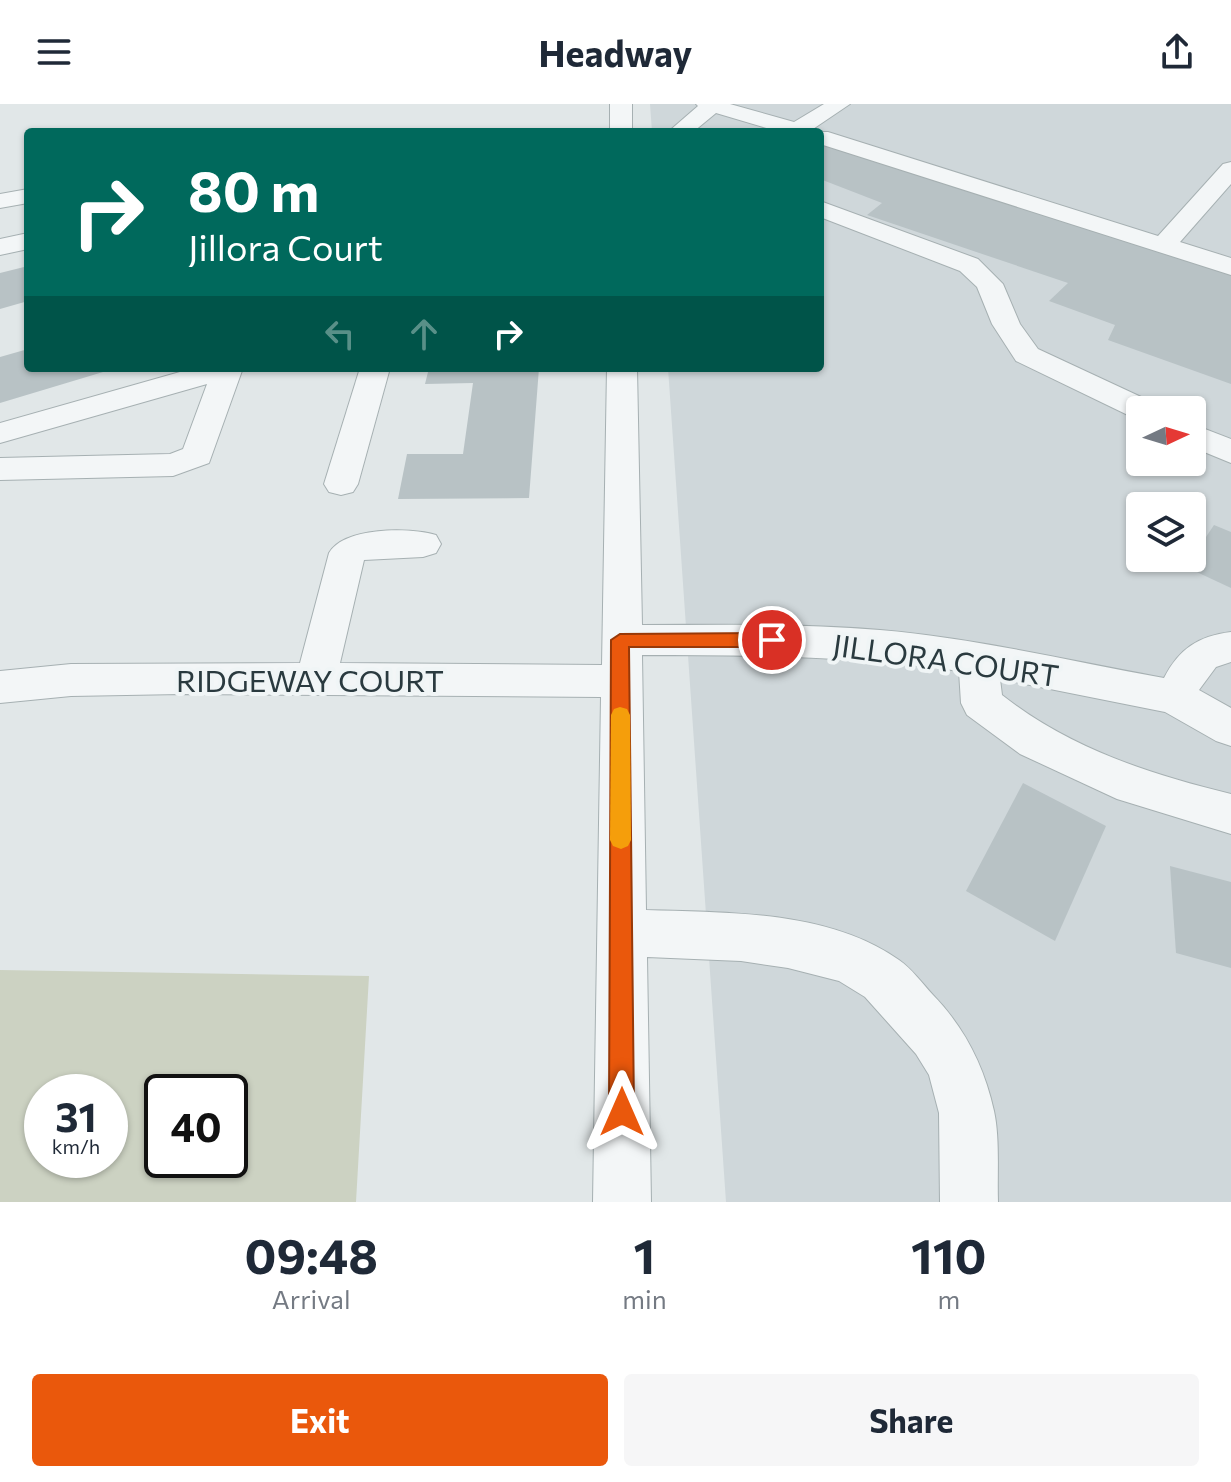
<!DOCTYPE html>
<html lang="en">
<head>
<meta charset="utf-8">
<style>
  body { margin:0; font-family:Commissioner,sans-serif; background:#f6f6f7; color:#1f2937; height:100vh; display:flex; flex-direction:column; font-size:30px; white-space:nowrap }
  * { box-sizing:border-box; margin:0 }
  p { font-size:26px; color:#747a83 }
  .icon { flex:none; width:44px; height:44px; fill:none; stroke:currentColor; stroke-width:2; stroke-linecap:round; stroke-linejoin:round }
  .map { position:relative; height:1098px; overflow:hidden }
  .drawer { display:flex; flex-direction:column; background:#fff; flex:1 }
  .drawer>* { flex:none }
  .banner { position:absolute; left:24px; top:24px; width:800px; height:244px; border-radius:8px; box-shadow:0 2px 6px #0004; background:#00695c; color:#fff; overflow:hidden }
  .needle { width:52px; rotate:86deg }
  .tools { position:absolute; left:1126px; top:292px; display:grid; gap:16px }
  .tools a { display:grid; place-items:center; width:80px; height:80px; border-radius:8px; background:#fff; box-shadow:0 2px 6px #0004; font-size:40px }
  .speed { position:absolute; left:24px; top:970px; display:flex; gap:16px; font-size:40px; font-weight:700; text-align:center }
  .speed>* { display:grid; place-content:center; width:104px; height:104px; border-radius:50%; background:#fff; box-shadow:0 2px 6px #0004; line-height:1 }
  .speed small { font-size:20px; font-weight:400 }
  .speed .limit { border:4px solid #111; border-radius:12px; background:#fff; color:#111 }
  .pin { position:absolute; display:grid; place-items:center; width:68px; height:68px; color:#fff; margin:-34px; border:4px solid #fff; border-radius:50%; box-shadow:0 2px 8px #0007 }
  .me { position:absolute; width:88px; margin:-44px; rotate:0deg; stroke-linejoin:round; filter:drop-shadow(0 0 6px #0008) }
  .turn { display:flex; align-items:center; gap:28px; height:168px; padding:0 32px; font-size:36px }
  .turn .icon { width:104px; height:104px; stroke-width:2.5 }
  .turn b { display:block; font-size:56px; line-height:68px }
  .lanes { display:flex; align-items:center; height:76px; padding:0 32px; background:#0003; justify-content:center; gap:40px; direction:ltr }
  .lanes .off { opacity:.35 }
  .eta { display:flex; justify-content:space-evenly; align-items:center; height:136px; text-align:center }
  .eta b { font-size:48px; font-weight:700; line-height:56px }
  .cta { display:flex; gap:16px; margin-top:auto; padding:16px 32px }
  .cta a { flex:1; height:92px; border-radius:8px; background:#ea580c; color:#fff; font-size:32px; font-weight:700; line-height:92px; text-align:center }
  .cta a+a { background:#f6f6f7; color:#1f2937 }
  header { display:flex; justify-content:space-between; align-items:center; height:104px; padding:0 32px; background:#fff; font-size:36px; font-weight:700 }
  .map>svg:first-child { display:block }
</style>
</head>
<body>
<header><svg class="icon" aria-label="menu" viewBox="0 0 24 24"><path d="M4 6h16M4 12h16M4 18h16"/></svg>Headway<svg class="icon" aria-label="share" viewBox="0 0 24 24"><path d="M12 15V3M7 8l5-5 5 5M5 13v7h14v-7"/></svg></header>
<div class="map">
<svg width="1231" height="1098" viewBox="0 0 1231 1098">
  <rect width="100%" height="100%" fill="#e1e7e8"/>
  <path fill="#cfd7da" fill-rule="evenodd" d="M650,0H1231V1098H726L668,264H820V28H652ZM1140,306H1192V358H1140ZM1140,402H1192V454H1140Z"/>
  <path fill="#ccd2c2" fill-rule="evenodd" d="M0,866L369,872L356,1098H0ZM42,988H110V1056H42ZM162,988H230V1056H162Z"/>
  <g fill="#b8c2c5">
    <path d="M820,37L1231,171V280L1108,236L1115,221L1049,197L1068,179L867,111L882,99L820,75Z"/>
    <path d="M28,162V197L0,205V169Z"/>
    <path d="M28,245V264L113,265L0,299V253Z"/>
    <path d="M429,264H539L529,394L398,395L407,350H463L473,279L425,280Z"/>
    <path d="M1214,421L1231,428V484L1186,463Z"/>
    <path d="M1023,679L1106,722L1055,837L966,787Z"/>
    <path d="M1170,762L1231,778V864L1176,849Z"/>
  </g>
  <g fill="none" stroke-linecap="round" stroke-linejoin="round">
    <g stroke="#a6b0b2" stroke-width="2">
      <g id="minor">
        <rect x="610" y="0" width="22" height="28"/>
        <path d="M696,0H730L794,18L824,0H850L813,25L815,28H828L1158,132L1223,60L1231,58V80L1180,138L1231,154V171L820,40V28H780L716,9L693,28H668L698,2Z"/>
        <path d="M28,85V99L0,104V90Z"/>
        <path d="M820,97L978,155L1003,180L1020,220L1038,245L1154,299L1159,306H1140V315L1132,313L1016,257L992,220L977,183L960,167L820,113Z"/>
        <path d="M28,129V145L0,151V135Z"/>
        <path d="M194,264H243L209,359L173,372L0,376V354L170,350L183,345L207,280L0,339V319Z"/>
        <path d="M360,264H390L358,380L353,388L341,391L329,388L324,380Z"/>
        <path d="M607,264H637L642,521C721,521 801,519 880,526C975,534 1070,557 1164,574C1179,545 1198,532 1231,528V558L1216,563L1199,586L1231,604V642L1216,637L1165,608L1000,575L1002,591C1069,644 1149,670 1231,690V730L1117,695L1020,650L967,611L961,599L959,567C853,552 749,551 642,551L646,806C729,809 828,806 899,856C912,865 922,879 933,891C965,924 984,962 994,1007C1000,1035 997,1069 998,1098H940L939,1009L929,971L916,950L865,893L839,877L788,864L741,857L647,853L651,1098H593L601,593L181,590L71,592L0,599V567L71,560L300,559L329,449C344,423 409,423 436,431L441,440L436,449L423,453L364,456L340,559L602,561Z"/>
        <path d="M1192,320L1231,335V359L1192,343Z"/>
      </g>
    </g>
    <use href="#minor" fill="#f3f6f7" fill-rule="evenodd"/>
  </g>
  <path fill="#ea580c" stroke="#983908" stroke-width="2" d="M772,529L781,536L772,543H629L634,1008L631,1017L622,1021L613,1017L609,1008L611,536L620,530Z"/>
  <path fill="#f59e0b" d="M620,603L627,605L630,611L631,736L628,742L621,745L613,742L610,736L611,611L614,605Z"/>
  <g text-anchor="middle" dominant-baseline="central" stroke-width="8" stroke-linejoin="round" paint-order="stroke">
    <g font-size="30" fill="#2a3a3f" stroke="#f0f5f6">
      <text transform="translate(946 555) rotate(8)">JILLORA COURT</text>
      <text x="310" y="575">RIDGEWAY COURT</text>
    </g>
  </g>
</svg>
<div class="tools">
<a><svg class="needle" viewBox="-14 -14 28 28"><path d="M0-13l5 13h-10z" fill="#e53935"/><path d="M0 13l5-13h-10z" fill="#747a83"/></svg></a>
<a><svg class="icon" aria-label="layers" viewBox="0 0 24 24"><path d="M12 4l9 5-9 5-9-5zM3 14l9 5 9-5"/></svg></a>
</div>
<div class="speed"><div>31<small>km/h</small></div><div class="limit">40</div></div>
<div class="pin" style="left:772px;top:536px;background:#d93025"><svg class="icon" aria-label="arrive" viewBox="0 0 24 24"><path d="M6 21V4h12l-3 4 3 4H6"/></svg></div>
<svg class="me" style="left:622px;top:1008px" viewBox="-20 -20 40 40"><path d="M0-17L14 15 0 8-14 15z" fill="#ea580c" stroke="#fff" stroke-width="4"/></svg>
<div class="banner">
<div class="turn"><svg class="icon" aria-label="right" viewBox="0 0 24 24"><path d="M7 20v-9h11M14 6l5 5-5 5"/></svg><div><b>80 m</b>Jillora Court</div></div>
<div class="lanes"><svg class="icon off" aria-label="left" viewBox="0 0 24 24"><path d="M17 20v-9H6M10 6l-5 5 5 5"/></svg><svg class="icon off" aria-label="ahead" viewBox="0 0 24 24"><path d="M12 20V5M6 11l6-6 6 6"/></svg><svg class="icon" aria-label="right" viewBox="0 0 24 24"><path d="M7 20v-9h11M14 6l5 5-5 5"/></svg></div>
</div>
</div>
<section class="drawer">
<div class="eta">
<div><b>09:48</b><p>Arrival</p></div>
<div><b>1</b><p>min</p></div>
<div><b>110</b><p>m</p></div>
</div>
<div class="cta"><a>Exit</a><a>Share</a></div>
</section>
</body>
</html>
